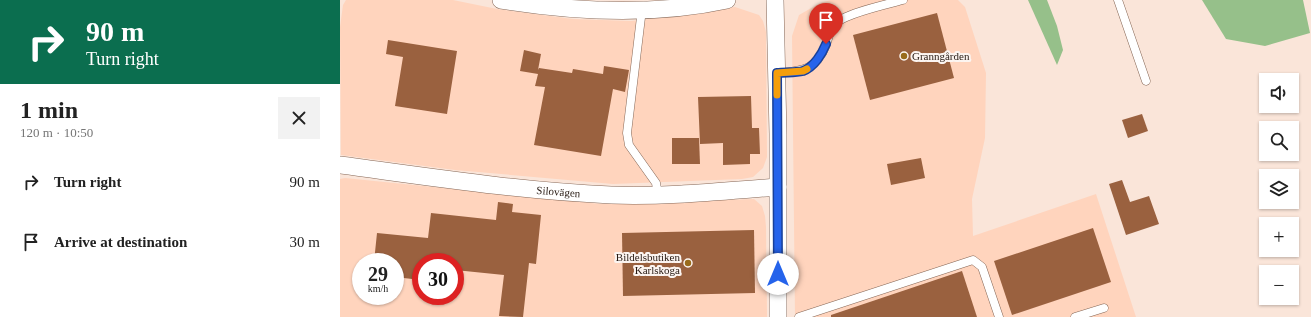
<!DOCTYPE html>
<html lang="en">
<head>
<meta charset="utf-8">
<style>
  body { margin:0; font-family:"Times New Roman",serif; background:#f2f2f2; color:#222; height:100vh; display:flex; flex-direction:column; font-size:15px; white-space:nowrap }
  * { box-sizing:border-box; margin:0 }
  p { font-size:13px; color:#767676 }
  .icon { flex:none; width:22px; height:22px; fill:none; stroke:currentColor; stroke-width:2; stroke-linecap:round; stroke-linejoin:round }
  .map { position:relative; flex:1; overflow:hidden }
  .side { display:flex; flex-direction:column; background:#fff; width:340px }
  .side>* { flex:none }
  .guide { background:#0b6e4f; color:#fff; overflow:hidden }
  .controls { position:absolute; left:919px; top:73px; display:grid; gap:8px }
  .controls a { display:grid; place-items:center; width:40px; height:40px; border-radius:0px; background:#fff; box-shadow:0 1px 3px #0004; font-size:20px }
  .speed { position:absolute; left:12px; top:253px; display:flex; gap:8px; font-size:20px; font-weight:700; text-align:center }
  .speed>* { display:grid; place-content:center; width:52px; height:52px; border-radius:50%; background:#fff; box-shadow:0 1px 3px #0004; line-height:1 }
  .speed small { font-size:10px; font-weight:400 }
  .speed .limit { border:6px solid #d22; background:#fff; color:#111 }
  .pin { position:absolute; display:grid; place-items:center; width:34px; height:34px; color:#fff; margin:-41px -17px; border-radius:50% 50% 50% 0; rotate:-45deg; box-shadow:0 0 4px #0007 }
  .pin .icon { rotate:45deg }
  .me { position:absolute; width:44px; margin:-22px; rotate:0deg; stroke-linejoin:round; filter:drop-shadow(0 0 3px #0008) }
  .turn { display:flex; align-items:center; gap:14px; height:84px; padding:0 20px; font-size:18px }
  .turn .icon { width:52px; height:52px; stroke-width:2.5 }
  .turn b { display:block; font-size:28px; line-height:34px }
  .round { display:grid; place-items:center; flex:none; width:42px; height:42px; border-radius:0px; background:#f2f2f2 }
  .summary { display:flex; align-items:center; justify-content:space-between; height:68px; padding:0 20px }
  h1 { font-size:24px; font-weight:700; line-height:30px }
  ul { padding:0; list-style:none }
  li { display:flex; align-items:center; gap:12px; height:60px; padding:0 20px }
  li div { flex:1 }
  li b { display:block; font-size:15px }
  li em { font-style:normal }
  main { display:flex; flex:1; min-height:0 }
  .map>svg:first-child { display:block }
</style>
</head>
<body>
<main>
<section class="side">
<div class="guide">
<div class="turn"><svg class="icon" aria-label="right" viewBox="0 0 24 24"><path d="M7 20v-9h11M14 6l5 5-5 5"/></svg><div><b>90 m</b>Turn right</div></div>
</div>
<div class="summary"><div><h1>1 min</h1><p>120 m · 10:50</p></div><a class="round"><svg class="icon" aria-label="close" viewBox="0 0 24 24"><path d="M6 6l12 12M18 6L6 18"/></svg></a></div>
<ul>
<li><svg class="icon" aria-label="right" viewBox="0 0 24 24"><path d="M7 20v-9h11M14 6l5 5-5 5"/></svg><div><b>Turn right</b></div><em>90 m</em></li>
<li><svg class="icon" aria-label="arrive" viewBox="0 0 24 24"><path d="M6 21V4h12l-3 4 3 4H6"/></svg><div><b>Arrive at destination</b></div><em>30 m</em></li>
</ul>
</section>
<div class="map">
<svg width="971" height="317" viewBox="0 0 971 317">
  <rect width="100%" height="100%" fill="#fae5d9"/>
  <g fill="#ffd4bd" fill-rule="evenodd">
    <path d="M6,0H113L157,9L233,19L291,21L355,14L395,7L419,15L423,21L426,32L427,157L423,168L413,177L402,179L273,184L115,170L1,155L0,27L3,5Z"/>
    <path d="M491,0H618L625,7L646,73L645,138L632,199L633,236L756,194L796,317H455L452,36L459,15L480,3Z"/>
    <path d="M5,178L261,204L414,199L422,206L425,216L426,227L427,317H0V179ZM21,262H55V296H21ZM81,262H115V296H81Z"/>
  </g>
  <g fill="#96c08a">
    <path d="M688,0H707L717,26L723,50L717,65Z"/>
    <path d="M862,0H963L970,33L925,46L886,39Z"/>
  </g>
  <g fill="#9a613f">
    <path d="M597,13L614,78L530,100L513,35Z"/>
    <path d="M48,40L117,51L107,114L55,106L63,57L46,54Z"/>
    <path d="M184,50L201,54L198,70L199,68L232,73L233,69L263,74L264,66L289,70L285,92L273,89L261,156L194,145L205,87L195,86L198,74L180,71Z"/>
    <path d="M411,96L412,128H419L420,154H410V164L383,165V143L360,144L358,97Z"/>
    <path d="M802,114L808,131L788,138L782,120Z"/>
    <path d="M332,138H359L360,164H332Z"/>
    <path d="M581,158L585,178L551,185L547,164Z"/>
    <path d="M782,180L790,202L809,196L819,224L786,235L769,184Z"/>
    <path d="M158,202L173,204L172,212L201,215L196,264L189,263L183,317L159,316L164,275L115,270V262H81V280L55,277V262H34L37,233L88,238L91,213L156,220Z"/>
    <path d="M753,228L771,282L672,315L654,261Z"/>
    <path d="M414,230L415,293L283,296L282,233Z"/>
    <path d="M622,271L637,317H491V315Z"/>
  </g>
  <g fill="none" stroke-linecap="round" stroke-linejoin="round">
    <g stroke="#866756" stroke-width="9">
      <g id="service">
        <path d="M778,0L806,81"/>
        <path d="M302,9L287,133L289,145L316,183L318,195"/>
        <path d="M437,73C461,71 476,71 486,45C488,39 490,30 494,25C502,14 548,4 563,0"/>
        <path d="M459,317L633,260L642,267L659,317"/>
        <path d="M735,317L764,308"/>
      </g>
    </g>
    <g stroke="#866756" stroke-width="18">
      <g id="minor">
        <path d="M161,0C235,12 314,16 387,0"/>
        <path d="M435,0L438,134V317"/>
        <path id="s1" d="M0,165C90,177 180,191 271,195C327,197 383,191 438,187"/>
      </g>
    </g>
    <use href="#service" stroke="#fff" stroke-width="8"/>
    <use href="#minor" stroke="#fff" stroke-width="17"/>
  </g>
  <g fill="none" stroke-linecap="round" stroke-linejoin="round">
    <g stroke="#184099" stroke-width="10">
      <path id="route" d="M438,274L437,73C445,72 455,73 463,71C474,67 482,54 486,44"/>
    </g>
    <use href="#route" stroke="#2563eb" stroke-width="7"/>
    <path stroke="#f59e0b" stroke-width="7" d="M437,95V73L463,71L467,69"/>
  </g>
  <g fill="#996b1b" stroke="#fcf5f1" stroke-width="1.5">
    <circle cx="564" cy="56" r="4"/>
    <circle cx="348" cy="263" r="4"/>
  </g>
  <g text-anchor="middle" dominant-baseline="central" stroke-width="4" stroke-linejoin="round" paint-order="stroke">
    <g font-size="11" fill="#261912" stroke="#fcf5f1" text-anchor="start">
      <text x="572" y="56">Granngården</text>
      <text x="340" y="257" text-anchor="end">Bildelsbutiken<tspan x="340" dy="13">Karlskoga</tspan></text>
    </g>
    <g font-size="11" fill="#261912" stroke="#fcf5f1">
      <text stroke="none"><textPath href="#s1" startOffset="220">Silovägen</textPath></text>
    </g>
  </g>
</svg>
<div class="controls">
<a><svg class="icon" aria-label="sound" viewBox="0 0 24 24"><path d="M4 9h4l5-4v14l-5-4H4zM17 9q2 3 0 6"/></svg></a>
<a><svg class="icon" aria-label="search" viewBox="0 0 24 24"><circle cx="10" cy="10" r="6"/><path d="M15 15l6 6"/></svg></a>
<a><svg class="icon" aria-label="layers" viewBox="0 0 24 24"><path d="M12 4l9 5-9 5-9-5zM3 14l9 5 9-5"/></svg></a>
<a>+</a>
<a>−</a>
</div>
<div class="speed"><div>29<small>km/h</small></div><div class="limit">30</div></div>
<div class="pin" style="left:486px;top:44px;background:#d93025"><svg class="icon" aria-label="arrive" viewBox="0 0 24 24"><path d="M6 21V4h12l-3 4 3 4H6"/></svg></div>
<svg class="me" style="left:438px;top:274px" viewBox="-20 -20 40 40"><circle r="19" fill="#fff"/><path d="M0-13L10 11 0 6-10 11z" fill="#2563eb"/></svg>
</div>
</main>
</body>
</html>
